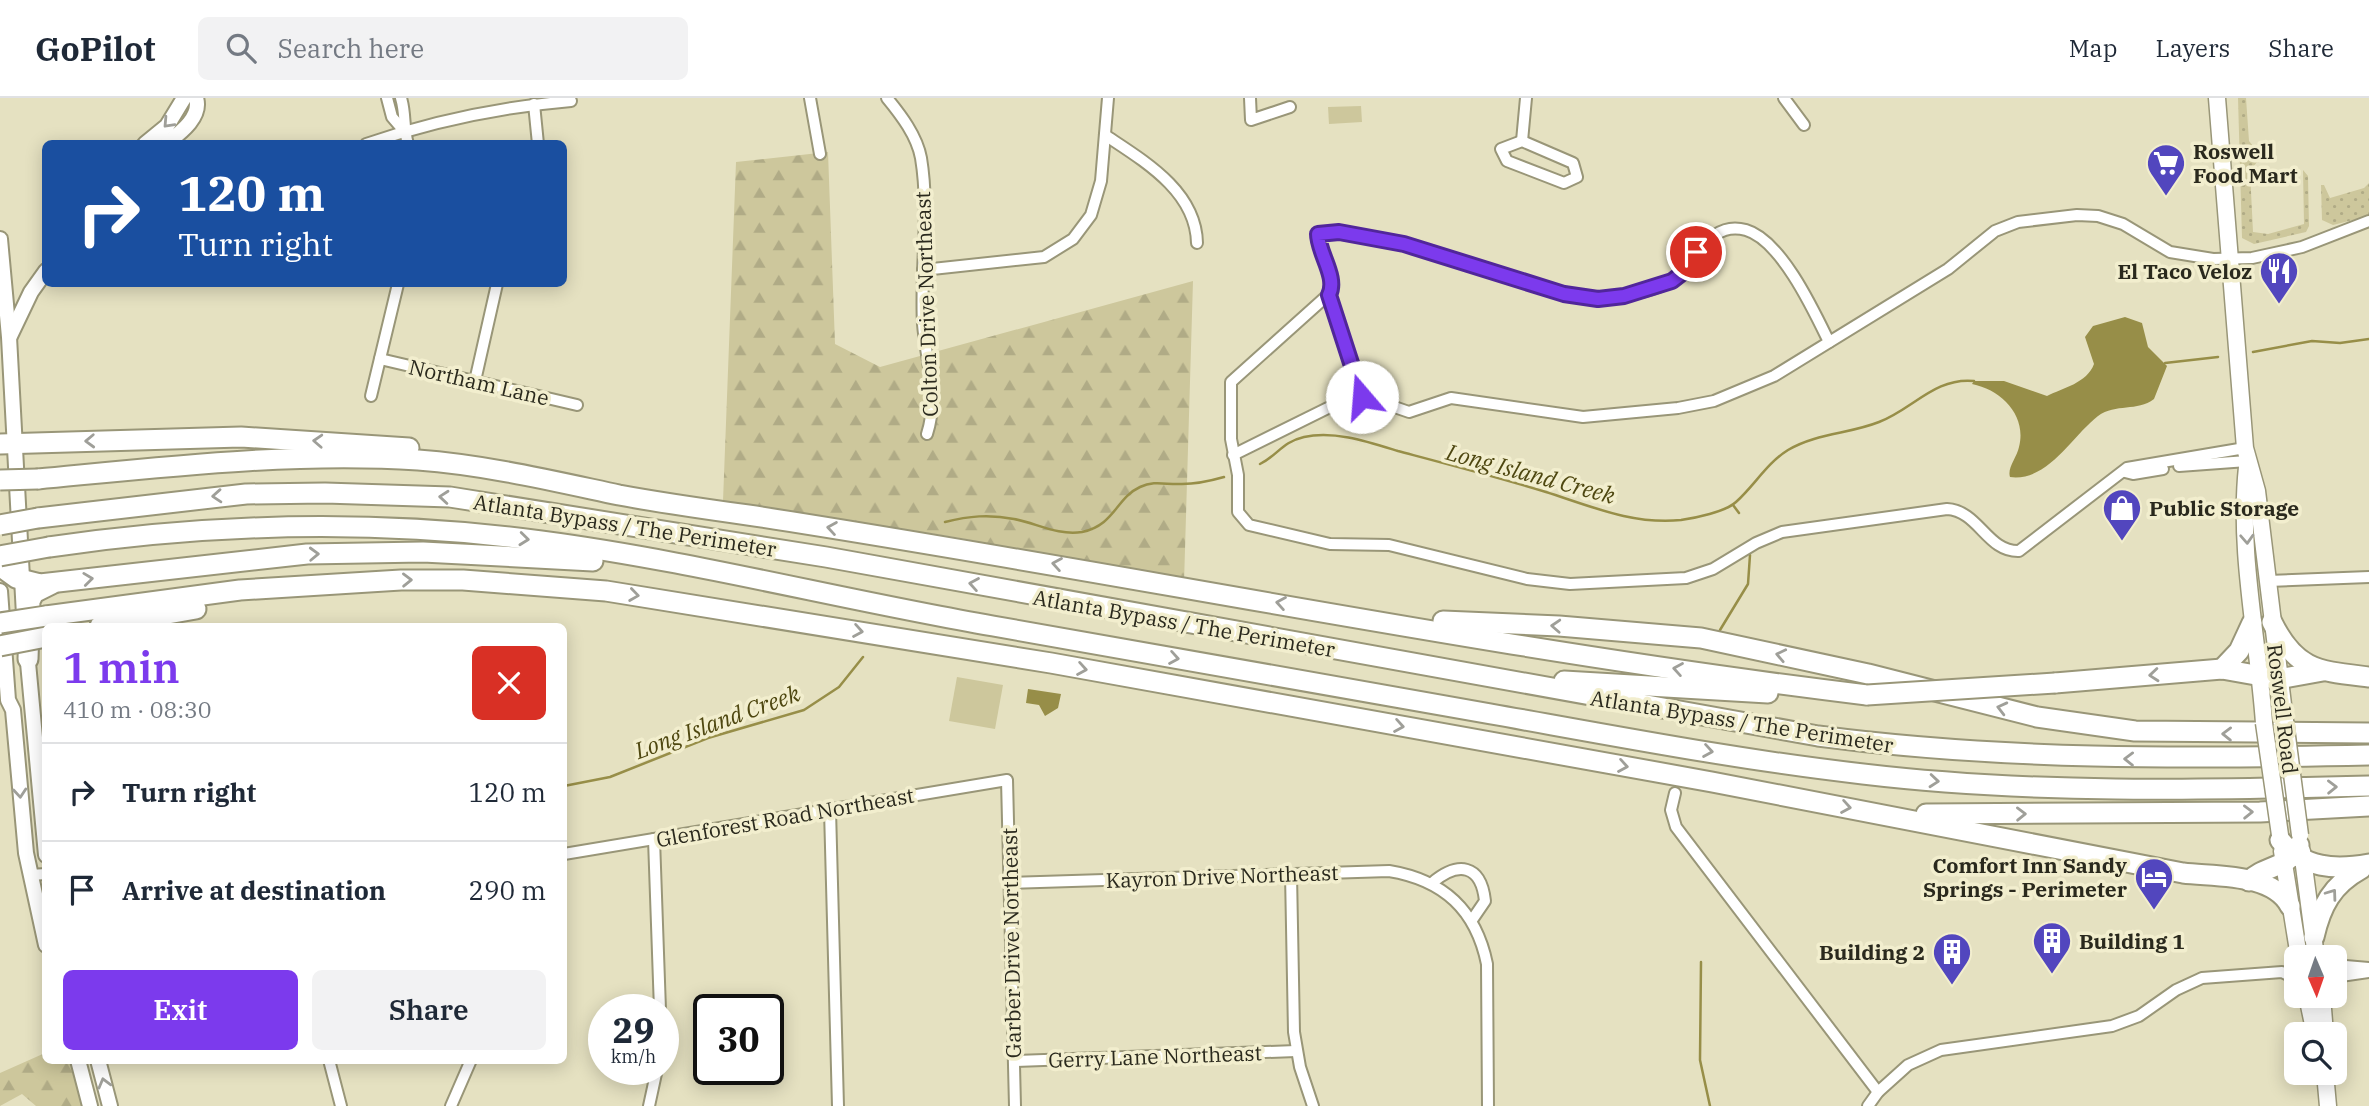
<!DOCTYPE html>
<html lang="en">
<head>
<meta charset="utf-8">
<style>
  body { margin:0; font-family:"IBM Plex Serif",serif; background:#f2f2f3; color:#1f2937; height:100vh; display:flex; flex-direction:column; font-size:26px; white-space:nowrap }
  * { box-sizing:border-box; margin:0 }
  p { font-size:23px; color:#747a83 }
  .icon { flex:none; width:38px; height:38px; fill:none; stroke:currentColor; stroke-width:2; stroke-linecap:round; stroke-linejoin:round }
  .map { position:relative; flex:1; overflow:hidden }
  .side { position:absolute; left:42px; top:525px; width:525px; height:441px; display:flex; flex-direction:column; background:#fff; border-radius:10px; box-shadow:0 4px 18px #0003 }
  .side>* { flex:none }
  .banner { position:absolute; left:42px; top:42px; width:525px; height:147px; border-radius:10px; box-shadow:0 4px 18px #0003; background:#1a4fa0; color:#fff; overflow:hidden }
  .needle { width:46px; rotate:178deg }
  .controls { position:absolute; left:2284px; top:847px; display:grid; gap:14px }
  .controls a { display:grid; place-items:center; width:63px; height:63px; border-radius:10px; background:#fff; box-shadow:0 4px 18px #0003; font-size:35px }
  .speed { position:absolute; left:588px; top:896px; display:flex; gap:14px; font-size:35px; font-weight:700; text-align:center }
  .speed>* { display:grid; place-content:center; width:91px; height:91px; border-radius:50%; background:#fff; box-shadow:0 4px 18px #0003; line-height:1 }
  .speed small { font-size:18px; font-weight:400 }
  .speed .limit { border:4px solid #111; border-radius:10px; background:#fff; color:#111 }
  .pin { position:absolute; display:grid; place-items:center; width:60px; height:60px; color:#fff; margin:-30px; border:4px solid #fff; border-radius:50%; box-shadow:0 2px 7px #0007 }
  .me { position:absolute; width:77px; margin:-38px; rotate:342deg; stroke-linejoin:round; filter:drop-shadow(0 0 5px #0008) }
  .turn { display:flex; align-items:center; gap:24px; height:147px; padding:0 21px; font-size:32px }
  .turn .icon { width:91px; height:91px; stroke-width:2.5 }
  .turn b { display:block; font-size:49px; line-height:60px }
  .round { display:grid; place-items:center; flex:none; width:74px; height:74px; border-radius:10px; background:#f2f2f3 }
  .summary { display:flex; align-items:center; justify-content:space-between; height:119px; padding:0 21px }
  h1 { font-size:42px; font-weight:600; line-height:52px; color:#7c3aed }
  .button { display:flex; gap:14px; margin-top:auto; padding:14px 21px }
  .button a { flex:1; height:80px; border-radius:10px; background:#7c3aed; color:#fff; font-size:28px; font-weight:600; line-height:80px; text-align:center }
  .button a+a { background:#f2f2f3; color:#1f2937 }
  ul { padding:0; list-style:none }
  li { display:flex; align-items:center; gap:21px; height:98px; padding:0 21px; border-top:2px solid #e0e1e3 }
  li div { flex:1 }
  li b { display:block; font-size:26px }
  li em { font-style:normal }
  header { display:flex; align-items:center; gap:42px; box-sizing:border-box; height:98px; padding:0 35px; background:#fff; border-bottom:2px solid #e0e1e3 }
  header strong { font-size:33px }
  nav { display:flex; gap:38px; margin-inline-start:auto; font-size:24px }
  .search { width:490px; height:63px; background:#f2f2f3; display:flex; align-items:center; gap:18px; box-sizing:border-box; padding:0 24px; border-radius:10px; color:#747a83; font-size:26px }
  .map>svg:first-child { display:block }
</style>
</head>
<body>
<header>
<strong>GoPilot</strong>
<div class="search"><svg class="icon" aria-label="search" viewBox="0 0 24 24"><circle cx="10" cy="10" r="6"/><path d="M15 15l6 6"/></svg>Search here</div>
<nav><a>Map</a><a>Layers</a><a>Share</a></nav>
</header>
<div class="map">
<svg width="2369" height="1008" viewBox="0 0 2369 1008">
  <defs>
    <pattern id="grass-dots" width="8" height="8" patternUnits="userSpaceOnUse" patternTransform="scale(1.75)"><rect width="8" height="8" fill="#cdc79c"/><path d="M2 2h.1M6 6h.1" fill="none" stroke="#b0ab86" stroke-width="1.8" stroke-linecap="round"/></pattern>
    <pattern id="forest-firs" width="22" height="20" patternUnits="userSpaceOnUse" patternTransform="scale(1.75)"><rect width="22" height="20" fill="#cdc79c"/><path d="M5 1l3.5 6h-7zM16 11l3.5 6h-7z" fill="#b0ab86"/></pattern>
  </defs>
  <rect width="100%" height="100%" fill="#e5e1c1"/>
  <g fill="url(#grass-dots)">
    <path d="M2238,0H2246L2249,43L2258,54L2257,64L2250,73L2253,134L2268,136L2304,126L2303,72L2308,78L2309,128L2306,134L2254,146L2242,140Z"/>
    <path d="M2369,85V118L2333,127L2322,122L2321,87H2324L2330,100L2364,90Z"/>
  </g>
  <g fill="url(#forest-firs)">
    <path d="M828,54L835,246L880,269L1193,183L1184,485L960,440L723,403L736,64Z"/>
    <path d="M45,955L46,962L71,963L82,1008H36L22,996L0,1008V975Z"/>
  </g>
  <g fill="#cdc79c">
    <path d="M1361,8L1362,24L1329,26L1328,9Z"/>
    <path d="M957,579L1003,587L995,631L949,623Z"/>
  </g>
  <g fill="#978e48">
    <path d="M2125,219L2142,225L2148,249L2167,268L2154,301C2137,314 2116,305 2098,318C2072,338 2048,384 2010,379C2007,370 2017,359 2019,349C2027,318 2002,292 1972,286L1974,283H2004L2047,298C2063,290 2087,285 2094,266L2085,239L2093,228Z"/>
    <path d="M1028,591L1061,596L1058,610L1045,618L1039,607L1026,605Z"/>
  </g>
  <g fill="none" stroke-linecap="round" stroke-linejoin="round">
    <g stroke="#978e48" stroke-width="2.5">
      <path d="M2253,254L2312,243L2340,245L2369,241"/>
      <path d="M2165,265L2218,259"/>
      <path d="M1260,366C1278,357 1282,344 1304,339C1334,332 1369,344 1398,353C1447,366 1497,379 1546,394C1590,408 1633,427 1681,422C1695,420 1725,414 1736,404C1754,388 1767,365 1788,352C1817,335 1849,336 1879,324C1913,311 1935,279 1974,283"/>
      <path d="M1733,407L1739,415"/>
      <path d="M945,424C969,418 989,416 1014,421C1036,425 1058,438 1082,434C1115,427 1116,400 1140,389C1155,382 1166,387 1182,386C1196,386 1210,383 1224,379"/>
      <path d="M1720,532L1748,486L1750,457"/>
      <path d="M564,688L610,679L708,640L804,612L839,589L863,559"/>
      <path d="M1701,864L1700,962L1710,1008"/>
    </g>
    <g stroke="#999678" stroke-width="14">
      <g id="minor">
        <path d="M387,0L392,19L404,33"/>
        <path d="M401,0C406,16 403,30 408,46"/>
        <path d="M810,0L820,56"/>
        <path d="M887,0C901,17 917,38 921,60C930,114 920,171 923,226C926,264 939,299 927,336"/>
        <path d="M1250,0L1251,22L1290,9"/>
        <path d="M1784,0L1804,27"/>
        <path d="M534,6L538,46"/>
        <path d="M1105,37C1144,63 1196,93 1197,145"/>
        <path d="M1522,43L1573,65L1577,79L1564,85L1507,63L1501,51Z"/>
        <path d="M1522,43L1526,0"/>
        <path d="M366,46C433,23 501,9 571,3"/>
        <path d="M923,172L1044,159L1073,141L1091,117L1101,83L1108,0"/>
        <path d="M1329,196L1231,284V341L1238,377V414L1249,427L1330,446L1389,447L1527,481L1570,486L1686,480L1713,471L1756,445L1782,434L1947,411C1979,413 1987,454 2019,453L2127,370L2245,350"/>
        <path d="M380,261L577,307"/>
        <path d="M475,283L497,186"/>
        <path d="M371,298L398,186"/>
        <path d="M1362,299L1329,196C1338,179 1318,155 1318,136C1337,132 1356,137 1375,141C1417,149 1457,162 1498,175C1534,186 1572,204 1611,199C1630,197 1655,192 1672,183C1697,170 1706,121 1746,132C1781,142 1814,213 1829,244"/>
        <path d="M1233,357L1348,300L1374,302L1409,314L1451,300L1583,319L1678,310L1714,303L1774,278L1948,171L1995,133L2018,124L2077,117L2098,118L2123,126L2170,154L2213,161L2252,160L2302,149L2369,123"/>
        <path d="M2179,368L2247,363"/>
        <path d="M2125,374L2133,376L2163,371"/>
        <path d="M2268,483L2369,479"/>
        <path d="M1675,695L1671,712L1676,729L1878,994"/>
        <path d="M830,712L838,1008"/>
        <path d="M654,741L660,912"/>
        <path d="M564,756L1007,682L1015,1008"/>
        <path d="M1291,776L1294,934L1300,969L1313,1008"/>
        <path d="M30,777L46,776"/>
        <path d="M1010,785L1389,773C1444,782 1476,812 1487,866L1488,1008"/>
        <path d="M1432,785C1458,763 1481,766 1485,803L1472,822"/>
        <path d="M2334,867L2369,870"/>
        <path d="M2334,879L2369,874"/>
        <path d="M329,962L341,1008"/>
        <path d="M1014,963L1296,953"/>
        <path d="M451,1008L471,962"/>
        <path d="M649,1008L657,971"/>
        <path d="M1868,1008L1878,994L1908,967L1941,952L2112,928L2139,918L2176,892L2202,880L2282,874L2296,881"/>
      </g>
    </g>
    <g stroke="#999678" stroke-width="18">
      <g id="secondary">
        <path d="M145,46L167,28L184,0"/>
        <path d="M166,46C180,35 202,19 196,0"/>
        <path d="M0,141L9,239L24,517"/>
        <path d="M10,238L31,194L46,173"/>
        <path d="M0,493L8,602L13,612L26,755L46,847"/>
        <path d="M27,554L46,757"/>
        <path d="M78,962L90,1008"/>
        <path d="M98,962L110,1008"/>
      </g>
    </g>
    <g stroke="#999678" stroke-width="19">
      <g id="primary">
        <path d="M2217,0L2245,350L2257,393L2285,623"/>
        <path d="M2247,369C2238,453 2258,540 2264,625"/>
        <path d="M2282,753L2299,859"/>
        <path d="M2302,753L2316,859"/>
        <path d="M2307,898L2315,936"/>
        <path d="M2322,898L2325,936"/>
        <path d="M2325,975L2328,1008"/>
      </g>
    </g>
    <g stroke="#999678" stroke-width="23">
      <g id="motorway">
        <path d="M0,346L241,339L409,350"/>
        <path d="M38,381C164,369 291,354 418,362C486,367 553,383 619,397C662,405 705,411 748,417C1121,474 1492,552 1867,597"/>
        <path d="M38,420L246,396L325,395L450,399L826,459L1818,638C2002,662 2184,661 2369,657"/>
        <path d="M49,449C213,425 377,421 541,443C693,463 842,502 993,528C1159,558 1325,587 1491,616C1615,638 1739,662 1863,676C2031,696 2200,692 2369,688"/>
        <path d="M0,468L16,480L40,486L307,456L423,454L593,463"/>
        <path d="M46,518L240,492L401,482H463L606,493L1051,565L1712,684L2183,775C2216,779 2273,775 2290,808"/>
        <path d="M1443,523L1559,528L1701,540L1868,576L2037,619L2135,633L2369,635"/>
        <path d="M2272,524C2296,573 2319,573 2369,579"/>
        <path d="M100,528L196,511"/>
        <path d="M28,561L30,503L34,495L52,486"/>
        <path d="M2222,571L2239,553L2252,525"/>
        <path d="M1564,583L1768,595"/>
        <path d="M2055,585L2222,571L2278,581L2323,573"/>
        <path d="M1926,716L2260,714L2369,708"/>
        <path d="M2280,742C2303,771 2336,772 2369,766"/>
        <path d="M2249,783C2264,767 2291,770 2299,747"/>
        <path d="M2314,839C2321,808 2332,787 2361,771"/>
      </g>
    </g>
    <use href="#minor" stroke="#fff" stroke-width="10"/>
    <use href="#secondary" stroke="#fff" stroke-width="14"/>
    <use href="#primary" stroke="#fff" stroke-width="16"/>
    <use href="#motorway" stroke="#fff" stroke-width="19"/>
    <g stroke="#999678" stroke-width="19" stroke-linecap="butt">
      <g id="primary-bridge">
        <path d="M2285,623L2300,737"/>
        <path d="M2264,625L2280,737"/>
      </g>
    </g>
    <g stroke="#999678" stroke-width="23" stroke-linecap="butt">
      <g id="motorway-bridge">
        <path d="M0,382L38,381"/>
        <path d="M0,427L38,420"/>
        <path d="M0,458L49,449"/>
        <path d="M0,525L46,518"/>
        <path d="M0,548L46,539"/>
        <path d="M1867,597L2055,585"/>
      </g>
    </g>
    <use href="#primary-bridge" stroke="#fff" stroke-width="16"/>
    <use href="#motorway-bridge" stroke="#fff" stroke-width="19"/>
  </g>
  <defs><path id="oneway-chevron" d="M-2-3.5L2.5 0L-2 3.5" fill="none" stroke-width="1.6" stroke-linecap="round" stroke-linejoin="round" transform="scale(1.75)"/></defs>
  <g stroke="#9f9f99">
    <use href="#oneway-chevron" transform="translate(168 25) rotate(133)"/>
    <use href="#oneway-chevron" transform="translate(90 343) rotate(178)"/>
    <use href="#oneway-chevron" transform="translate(318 343) rotate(-177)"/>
    <use href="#oneway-chevron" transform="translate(217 398) rotate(176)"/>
    <use href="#oneway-chevron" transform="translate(444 399) rotate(-175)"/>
    <use href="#oneway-chevron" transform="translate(832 430) rotate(-171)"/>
    <use href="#oneway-chevron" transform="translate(524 441) rotate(6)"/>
    <use href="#oneway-chevron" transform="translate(2247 441) rotate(87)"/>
    <use href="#oneway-chevron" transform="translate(314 456) rotate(-2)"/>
    <use href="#oneway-chevron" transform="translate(1057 466) rotate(-170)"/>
    <use href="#oneway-chevron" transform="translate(88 481) rotate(-7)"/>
    <use href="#oneway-chevron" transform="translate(407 482) rotate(-1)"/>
    <use href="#oneway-chevron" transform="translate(974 486) rotate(-170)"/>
    <use href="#oneway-chevron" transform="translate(634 497) rotate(8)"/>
    <use href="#oneway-chevron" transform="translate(1281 505) rotate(-170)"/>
    <use href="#oneway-chevron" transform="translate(1556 528) rotate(-177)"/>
    <use href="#oneway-chevron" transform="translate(858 533) rotate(10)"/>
    <use href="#oneway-chevron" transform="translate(1781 557) rotate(-168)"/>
    <use href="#oneway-chevron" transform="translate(1174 560) rotate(10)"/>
    <use href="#oneway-chevron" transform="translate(1082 571) rotate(10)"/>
    <use href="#oneway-chevron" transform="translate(1678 571) rotate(-170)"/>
    <use href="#oneway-chevron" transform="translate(2154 577) rotate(175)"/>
    <use href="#oneway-chevron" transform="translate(2002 610) rotate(-166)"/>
    <use href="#oneway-chevron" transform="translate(1399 628) rotate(10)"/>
    <use href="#oneway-chevron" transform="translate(2227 636) rotate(-179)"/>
    <use href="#oneway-chevron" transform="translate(1708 653) rotate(9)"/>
    <use href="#oneway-chevron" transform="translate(2129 661) rotate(-179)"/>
    <use href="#oneway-chevron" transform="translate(1623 668) rotate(10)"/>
    <use href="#oneway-chevron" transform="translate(1934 683) rotate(5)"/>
    <use href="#oneway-chevron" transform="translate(2332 689) rotate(-1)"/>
    <use href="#oneway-chevron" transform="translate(20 695) rotate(85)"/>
    <use href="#oneway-chevron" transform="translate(1846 709) rotate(10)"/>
    <use href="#oneway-chevron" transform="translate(2248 714) rotate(-1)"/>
    <use href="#oneway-chevron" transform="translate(2021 716) rotate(-1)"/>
    <use href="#oneway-chevron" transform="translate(2332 796) rotate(-54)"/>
    <use href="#oneway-chevron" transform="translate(104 985) rotate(-105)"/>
  </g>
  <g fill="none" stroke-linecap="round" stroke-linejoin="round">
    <g stroke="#51269a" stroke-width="18">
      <path id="route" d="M1362,299L1329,197C1338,179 1318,155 1318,136L1339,134L1404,146L1564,196L1598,201L1624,198L1672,183L1681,176L1696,154"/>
    </g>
    <use href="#route" stroke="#7c3aed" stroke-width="12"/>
  </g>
  <defs>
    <g id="supermarket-pin" transform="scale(2.0125)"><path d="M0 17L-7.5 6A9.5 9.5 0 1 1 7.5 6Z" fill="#5246be" stroke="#f2eece"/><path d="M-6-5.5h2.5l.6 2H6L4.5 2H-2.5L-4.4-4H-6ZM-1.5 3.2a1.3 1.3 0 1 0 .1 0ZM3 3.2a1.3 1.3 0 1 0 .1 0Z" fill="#fff"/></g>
    <g id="restaurant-pin" transform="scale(2.0125)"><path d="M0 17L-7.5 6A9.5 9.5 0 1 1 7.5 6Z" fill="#5246be" stroke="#f2eece"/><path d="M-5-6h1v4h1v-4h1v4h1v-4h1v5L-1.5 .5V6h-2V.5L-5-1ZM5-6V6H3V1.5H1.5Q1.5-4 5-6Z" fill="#fff"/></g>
    <g id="shop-pin" transform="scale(2.0125)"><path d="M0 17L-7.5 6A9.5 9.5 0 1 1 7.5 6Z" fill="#5246be" stroke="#f2eece"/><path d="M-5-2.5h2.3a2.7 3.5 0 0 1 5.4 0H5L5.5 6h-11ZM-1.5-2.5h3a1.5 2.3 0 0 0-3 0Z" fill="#fff"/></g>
    <g id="hotel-pin" transform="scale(2.0125)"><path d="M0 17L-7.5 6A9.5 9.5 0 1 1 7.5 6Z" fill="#5246be" stroke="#f2eece"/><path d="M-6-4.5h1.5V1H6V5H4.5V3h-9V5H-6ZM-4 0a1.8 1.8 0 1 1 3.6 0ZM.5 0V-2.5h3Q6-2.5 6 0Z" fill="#fff"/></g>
    <g id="building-pin" transform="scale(2.0125)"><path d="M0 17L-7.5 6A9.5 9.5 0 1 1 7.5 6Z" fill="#5246be" stroke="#f2eece"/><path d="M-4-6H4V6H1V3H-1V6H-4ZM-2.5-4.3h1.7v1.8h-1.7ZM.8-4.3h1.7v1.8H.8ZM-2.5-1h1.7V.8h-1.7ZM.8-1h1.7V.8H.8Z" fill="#fff"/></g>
  </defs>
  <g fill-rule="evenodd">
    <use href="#supermarket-pin" x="2166" y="65"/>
    <use href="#restaurant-pin" x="2279" y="173"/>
    <use href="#shop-pin" x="2122" y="410"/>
    <use href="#hotel-pin" x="2154" y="779"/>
    <use href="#building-pin" x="2052" y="843"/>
    <use href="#building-pin" x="1952" y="854"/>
  </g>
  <g text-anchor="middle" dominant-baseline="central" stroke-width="7" stroke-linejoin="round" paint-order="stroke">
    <g font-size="21" font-weight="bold" fill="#2a291d" stroke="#f2eece" text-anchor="start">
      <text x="2193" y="53">Roswell<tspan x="2193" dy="24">Food Mart</tspan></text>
      <text x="2252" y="173" text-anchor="end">El Taco Veloz</text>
      <text x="2149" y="410">Public Storage</text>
      <text x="2127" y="767" text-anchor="end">Comfort Inn Sandy<tspan x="2127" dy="24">Springs - Perimeter</tspan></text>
      <text x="2079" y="843">Building 1</text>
      <text x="1925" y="854" text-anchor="end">Building 2</text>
    </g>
    <g font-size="21" fill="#2a291d" stroke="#f2eece">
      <text transform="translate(926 206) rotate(-92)">Colton Drive Northeast</text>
      <text transform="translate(479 284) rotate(13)">Northam Lane</text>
      <text transform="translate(625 427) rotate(9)">Atlanta Bypass / The Perimeter</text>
      <text transform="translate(1184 525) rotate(10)">Atlanta Bypass / The Perimeter</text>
      <text transform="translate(2283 611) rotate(83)">Roswell Road</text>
      <text transform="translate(1742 623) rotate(9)">Atlanta Bypass / The Perimeter</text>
      <text transform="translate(785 719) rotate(-10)">Glenforest Road Northeast</text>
      <text transform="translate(1222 778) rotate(-2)">Kayron Drive Northeast</text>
      <text transform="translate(1011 845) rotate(-91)">Garber Drive Northeast</text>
      <text transform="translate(1155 958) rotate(-2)">Gerry Lane Northeast</text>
    </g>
    <g font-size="23" font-style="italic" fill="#4e4710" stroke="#f2eece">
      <text transform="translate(1531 375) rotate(15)">Long Island Creek</text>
      <text transform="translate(717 623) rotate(-20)">Long Island Creek</text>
    </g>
  </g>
</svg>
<div class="controls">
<a><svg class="needle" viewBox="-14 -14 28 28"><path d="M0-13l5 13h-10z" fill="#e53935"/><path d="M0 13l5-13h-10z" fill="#747a83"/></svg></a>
<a><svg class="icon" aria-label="search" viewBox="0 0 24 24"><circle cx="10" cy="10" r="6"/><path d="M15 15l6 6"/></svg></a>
</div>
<div class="speed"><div>29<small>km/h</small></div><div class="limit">30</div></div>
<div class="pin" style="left:1696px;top:154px;background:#d93025"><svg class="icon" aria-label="arrive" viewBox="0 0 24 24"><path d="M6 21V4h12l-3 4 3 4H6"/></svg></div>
<svg class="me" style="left:1362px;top:299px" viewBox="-20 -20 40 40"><circle r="19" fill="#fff"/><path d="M0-13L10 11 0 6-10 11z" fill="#7c3aed"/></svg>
<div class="banner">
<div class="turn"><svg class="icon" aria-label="right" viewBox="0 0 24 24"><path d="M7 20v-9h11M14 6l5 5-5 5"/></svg><div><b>120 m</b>Turn right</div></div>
</div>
<section class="side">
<div class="summary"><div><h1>1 min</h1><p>410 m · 08:30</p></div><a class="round" style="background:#d93025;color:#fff"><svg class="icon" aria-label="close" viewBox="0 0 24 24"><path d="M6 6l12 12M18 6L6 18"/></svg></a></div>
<ul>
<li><svg class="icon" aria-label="right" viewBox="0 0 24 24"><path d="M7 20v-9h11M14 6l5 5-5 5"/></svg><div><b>Turn right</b></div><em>120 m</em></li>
<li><svg class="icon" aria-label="arrive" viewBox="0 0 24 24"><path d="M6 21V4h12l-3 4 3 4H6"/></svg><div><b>Arrive at destination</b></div><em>290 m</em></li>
</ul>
<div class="button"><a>Exit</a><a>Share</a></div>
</section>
</div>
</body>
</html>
